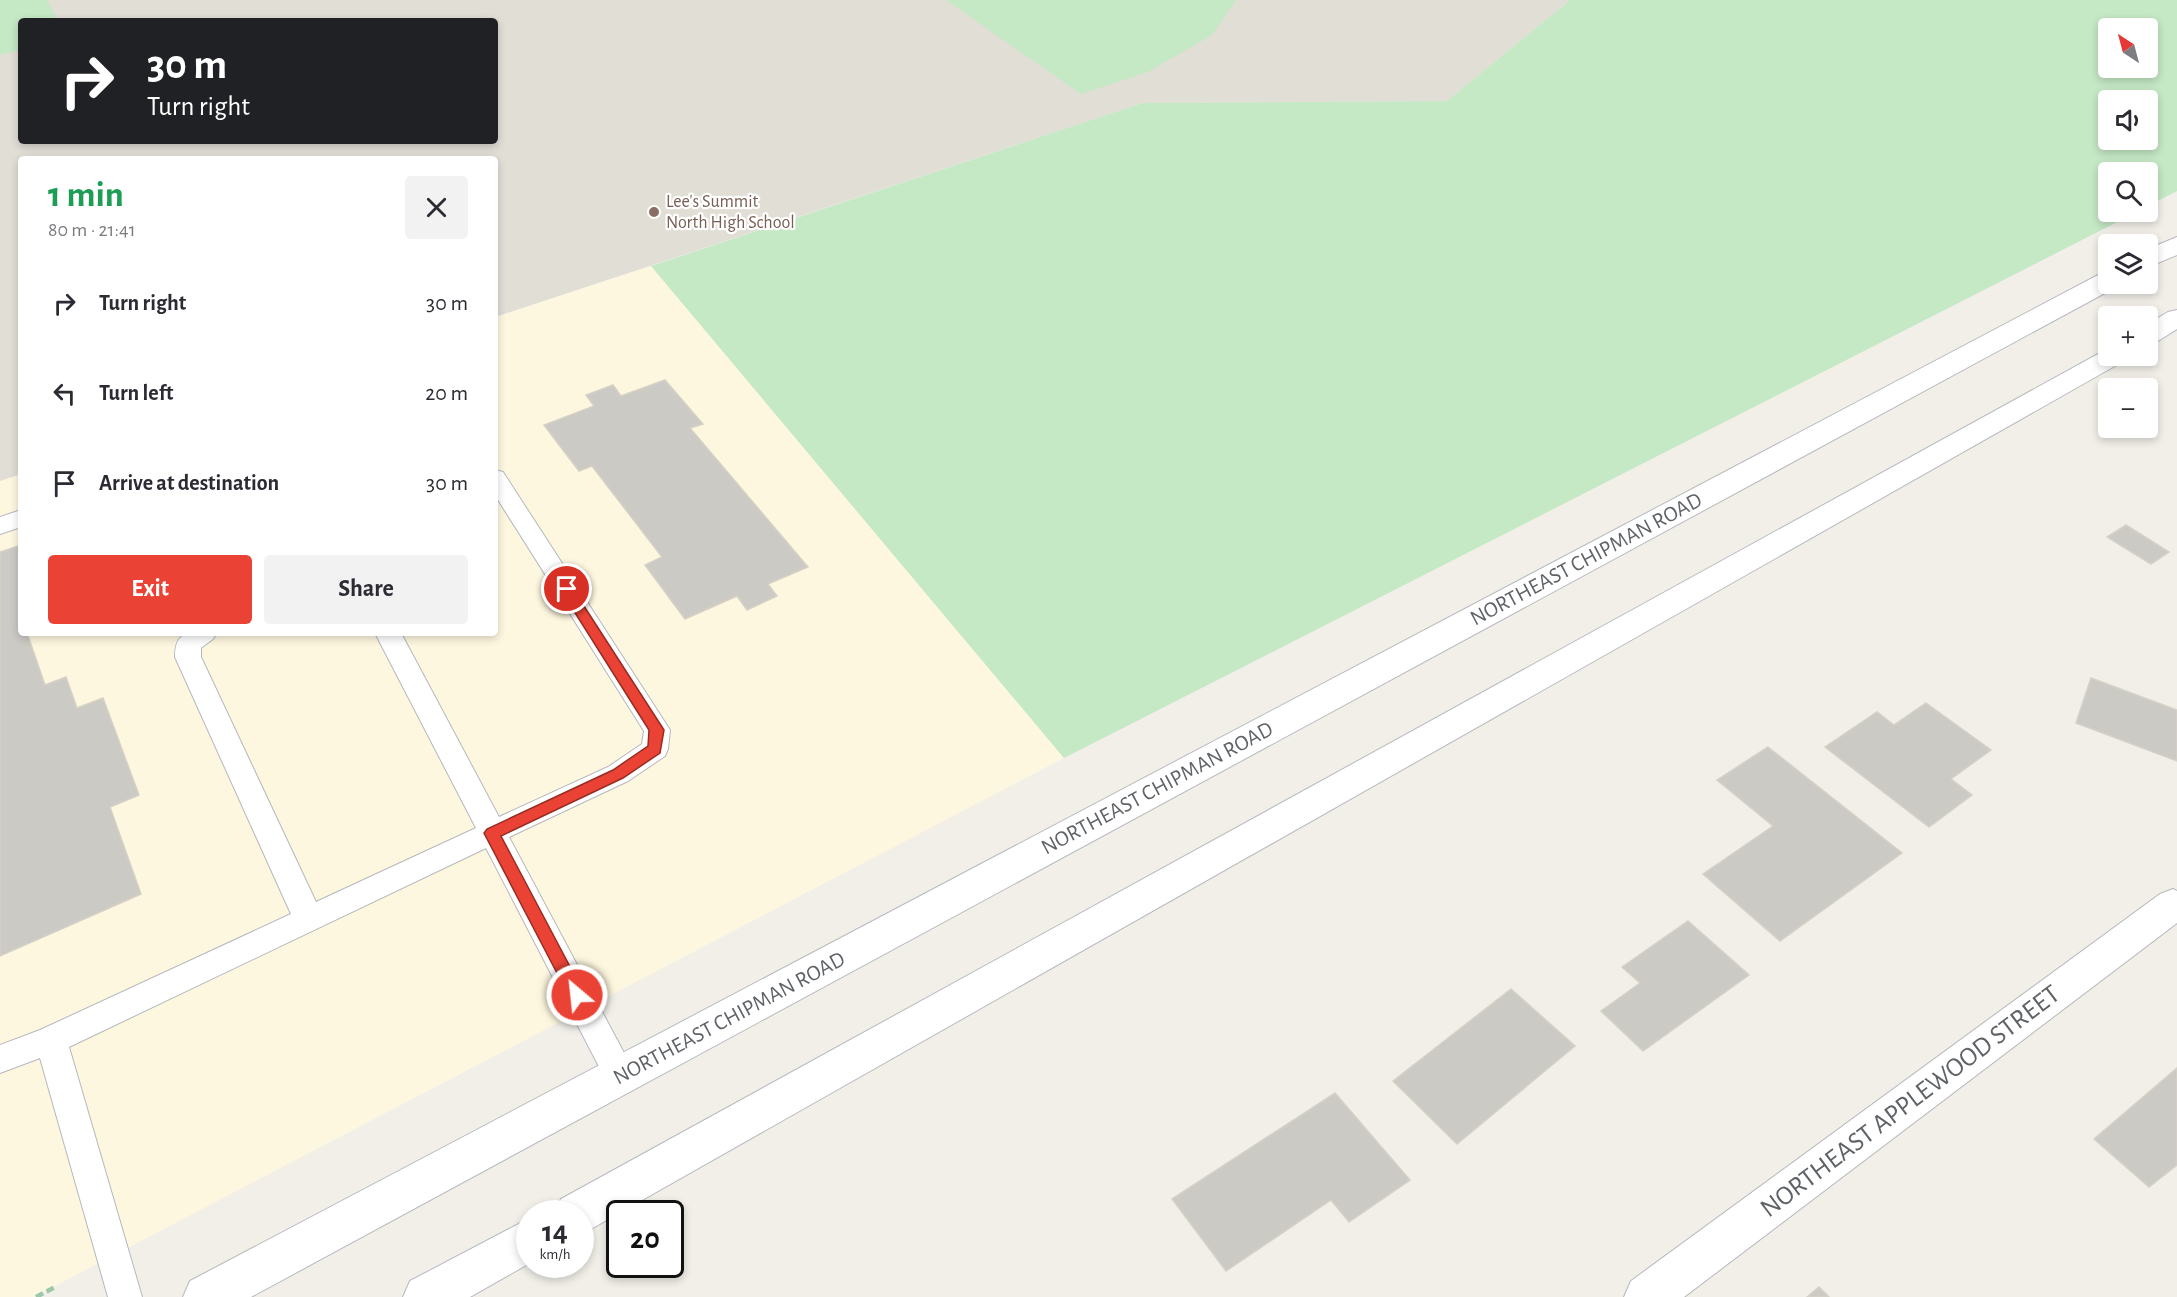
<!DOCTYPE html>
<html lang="en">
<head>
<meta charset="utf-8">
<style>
  body { margin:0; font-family:"Alegreya Sans",sans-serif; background:#f2f2f3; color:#2b2b33; height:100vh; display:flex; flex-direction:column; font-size:22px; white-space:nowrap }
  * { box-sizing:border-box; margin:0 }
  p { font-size:20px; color:#7c7c81 }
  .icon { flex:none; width:33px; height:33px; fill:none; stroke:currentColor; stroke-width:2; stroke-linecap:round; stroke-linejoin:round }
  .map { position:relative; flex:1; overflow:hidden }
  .sheet { position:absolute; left:18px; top:156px; width:480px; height:480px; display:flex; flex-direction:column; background:#fff; border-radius:6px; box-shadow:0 3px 9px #0003 }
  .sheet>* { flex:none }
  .top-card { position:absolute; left:18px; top:18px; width:480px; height:126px; border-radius:6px; box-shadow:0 3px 9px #0003; background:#202124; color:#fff; overflow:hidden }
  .needle { width:39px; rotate:324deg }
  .tools { position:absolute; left:2098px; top:18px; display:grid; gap:12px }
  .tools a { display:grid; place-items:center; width:60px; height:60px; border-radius:6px; background:#fff; box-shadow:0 3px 9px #0003; font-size:30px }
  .speed { position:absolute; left:516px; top:1200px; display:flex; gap:12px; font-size:30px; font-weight:700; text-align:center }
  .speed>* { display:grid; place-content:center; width:78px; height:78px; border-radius:50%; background:#fff; box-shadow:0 3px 9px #0003; line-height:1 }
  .speed small { font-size:15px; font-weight:400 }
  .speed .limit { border:3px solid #111; border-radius:9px; background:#fff; color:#111 }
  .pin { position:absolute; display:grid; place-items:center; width:51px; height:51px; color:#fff; margin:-26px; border:3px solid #fff; border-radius:50%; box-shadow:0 2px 6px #0007 }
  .me { position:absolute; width:66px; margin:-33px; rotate:332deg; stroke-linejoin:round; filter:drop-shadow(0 0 4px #0008) }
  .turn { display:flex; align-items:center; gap:21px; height:126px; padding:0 30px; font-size:27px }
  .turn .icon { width:78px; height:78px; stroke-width:2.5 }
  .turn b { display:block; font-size:42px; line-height:51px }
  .round { display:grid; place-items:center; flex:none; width:63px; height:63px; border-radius:6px; background:#f2f2f3 }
  .headline { display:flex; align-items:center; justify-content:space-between; height:102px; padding:0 30px }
  h1 { font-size:36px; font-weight:700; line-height:45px; color:#1e9e55 }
  .button { display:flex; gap:12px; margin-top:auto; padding:12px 30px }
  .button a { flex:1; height:69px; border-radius:6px; background:#ea4335; color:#fff; font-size:24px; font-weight:700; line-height:69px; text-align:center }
  .button a+a { background:#f2f2f3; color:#2b2b33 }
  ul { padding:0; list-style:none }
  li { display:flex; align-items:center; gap:18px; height:90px; padding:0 30px }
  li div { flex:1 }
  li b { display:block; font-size:22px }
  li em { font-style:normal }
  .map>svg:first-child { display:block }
</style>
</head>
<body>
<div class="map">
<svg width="2177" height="1297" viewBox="0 0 2177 1297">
  <rect width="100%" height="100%" fill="#f1efe8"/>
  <path fill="#fef7e0" d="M651,266L1064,758L34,1297H0V481L21,474V633H495V317Z"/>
  <path fill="#e1ded6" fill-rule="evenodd" d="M0,0H1570L1447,101L1143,103L495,317V159H21V474L0,481ZM21,21H495V141H21Z"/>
  <g fill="#c5e8c5" fill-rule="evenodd">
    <path d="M0,0H47L58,21H21V50L0,55Z"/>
    <path d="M946,0H1236L1212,35L1148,72L1081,94Z"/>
    <path d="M1570,0H2177V191L2148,206V172H2109V212H2137L1064,758L651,266L1143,103L1447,101ZM2109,28H2148V68H2109ZM2109,100H2148V140H2109Z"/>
  </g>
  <g fill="#cccac5" stroke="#d6d1c6" stroke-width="1.5">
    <path d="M665,380L703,424L690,428L808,567L768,584L777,596L747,610L737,596L685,619L645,565L662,557L592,466L579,471L544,425L594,406L586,395L613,385L621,396Z"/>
    <path d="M2126,525L2169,552L2151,564L2107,537Z"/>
    <path d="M21,545V633H27L45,685L66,677L77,708L103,698L139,795L110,807L141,894L0,956V552Z"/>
    <path d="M2091,678L2177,710V761L2076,723Z"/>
    <path d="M1926,703L1991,750L1951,779L1972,795L1929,827L1825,747L1877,712L1894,725Z"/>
    <path d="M1768,747L1902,853L1780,941L1703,874L1773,826L1717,780Z"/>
    <path d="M1688,921L1749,975L1643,1051L1601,1011L1640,983L1622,967Z"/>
    <path d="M1511,989L1575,1046L1457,1144L1393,1081Z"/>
    <path d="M2177,1068V1165L2149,1187L2094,1139Z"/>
    <path d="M1335,1093L1410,1180L1349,1222L1331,1200L1226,1271L1172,1199Z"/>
    <path d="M1819,1287L1829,1297H1807Z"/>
  </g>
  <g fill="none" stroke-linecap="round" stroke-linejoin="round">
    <g stroke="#b5b8bc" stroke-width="2">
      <g id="lane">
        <path d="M495,470L503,472L670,730L668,749L665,756L628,781L509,837L631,1066L636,1076L631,1086L620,1090L609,1086L486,848L69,1047L142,1297H108L40,1058L0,1073V1045L40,1030L291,914L175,657C175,627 193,633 217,633L213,639L201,648V657L316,902L476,828L375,633H401L499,817L608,767L642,744L644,731L495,495Z"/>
        <path d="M21,510V527L0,534V517Z"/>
      </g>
    </g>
    <g stroke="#b5b8bc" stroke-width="2">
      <path id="street" d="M2173,889L2177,891V923L1684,1297H1624L1631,1281L2160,894Z"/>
    </g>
    <g stroke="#b6babf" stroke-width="2">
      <g id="secondary">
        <path d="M2177,237V255L2148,267V249Z"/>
        <path d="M2109,272V284H2120L2118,286L251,1297H183L190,1281L2100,274Z"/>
        <path d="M2177,310V329L2158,341L2148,343V324L2168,312Z"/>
        <path d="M2109,348V356H2125L2122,362L591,1229L580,1233V1214H554L561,1199Z"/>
        <path d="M530,1218V1263L470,1297H403L410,1281Z"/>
      </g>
    </g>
    <path stroke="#9cc7a9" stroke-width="4.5" stroke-dasharray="8 4" stroke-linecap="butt" d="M36,1297L57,1286"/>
    <use href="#lane" fill="#fff" fill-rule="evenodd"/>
    <use href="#street" fill="#fff" fill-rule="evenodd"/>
    <use href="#secondary" fill="#fff" fill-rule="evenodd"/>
  </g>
  <path fill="#ea4335" stroke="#982c22" stroke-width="1.5" d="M567,585L571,586L664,730L660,753L623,778L501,836L585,995L583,1000L577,1002L571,1000L484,833L487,829L613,770L648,746L649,730L560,589Z"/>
  <circle fill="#8d6e63" stroke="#fff" stroke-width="2" cx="654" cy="212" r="6"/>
  <g text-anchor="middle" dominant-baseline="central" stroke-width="4.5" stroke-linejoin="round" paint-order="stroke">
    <g font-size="18" fill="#785e54" stroke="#fff" text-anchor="start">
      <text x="666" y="202">Lee's Summit<tspan x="666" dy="21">North High School</tspan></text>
    </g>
    <g font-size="22" fill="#5f6368" stroke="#fff">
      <text transform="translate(1586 559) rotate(-28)">NORTHEAST CHIPMAN ROAD</text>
      <text transform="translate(1157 788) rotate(-28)">NORTHEAST CHIPMAN ROAD</text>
      <text transform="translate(729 1018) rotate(-28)">NORTHEAST CHIPMAN ROAD</text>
    </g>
    <g font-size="27" fill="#5f6368" stroke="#fff">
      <text transform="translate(1910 1101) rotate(-37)">NORTHEAST APPLEWOOD STREET</text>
    </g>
  </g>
</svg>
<div class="tools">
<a><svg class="needle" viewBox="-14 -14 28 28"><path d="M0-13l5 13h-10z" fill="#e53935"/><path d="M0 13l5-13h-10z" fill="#7c7c81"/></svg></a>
<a><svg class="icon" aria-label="sound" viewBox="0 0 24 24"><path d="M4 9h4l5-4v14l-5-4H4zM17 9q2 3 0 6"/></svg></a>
<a><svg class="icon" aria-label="search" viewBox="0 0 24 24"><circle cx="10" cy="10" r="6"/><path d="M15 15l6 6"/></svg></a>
<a><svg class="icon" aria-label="layers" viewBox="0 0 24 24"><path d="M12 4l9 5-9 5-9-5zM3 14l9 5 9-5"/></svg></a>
<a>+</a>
<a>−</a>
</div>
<div class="speed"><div>14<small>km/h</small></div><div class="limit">20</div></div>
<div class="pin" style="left:567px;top:589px;background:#d93025"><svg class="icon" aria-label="arrive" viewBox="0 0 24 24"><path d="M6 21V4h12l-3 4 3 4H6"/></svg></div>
<svg class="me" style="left:577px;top:995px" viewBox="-20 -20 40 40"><circle r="17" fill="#ea4335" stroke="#fff" stroke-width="3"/><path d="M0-11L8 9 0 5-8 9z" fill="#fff"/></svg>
<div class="top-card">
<div class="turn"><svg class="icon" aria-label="right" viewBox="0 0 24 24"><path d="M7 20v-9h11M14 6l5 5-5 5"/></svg><div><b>30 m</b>Turn right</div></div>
</div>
<section class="sheet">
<div class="headline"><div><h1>1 min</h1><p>80 m · 21:41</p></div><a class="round"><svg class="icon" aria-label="close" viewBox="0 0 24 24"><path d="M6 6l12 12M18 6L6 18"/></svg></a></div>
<ul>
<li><svg class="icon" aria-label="right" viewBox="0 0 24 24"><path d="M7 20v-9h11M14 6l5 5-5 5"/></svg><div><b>Turn right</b></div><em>30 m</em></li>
<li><svg class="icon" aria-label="left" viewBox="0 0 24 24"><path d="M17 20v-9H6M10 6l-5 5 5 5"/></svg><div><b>Turn left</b></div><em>20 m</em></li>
<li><svg class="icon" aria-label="arrive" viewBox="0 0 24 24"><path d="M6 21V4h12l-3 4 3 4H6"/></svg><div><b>Arrive at destination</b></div><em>30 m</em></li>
</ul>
<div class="button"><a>Exit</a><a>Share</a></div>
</section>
</div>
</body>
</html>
